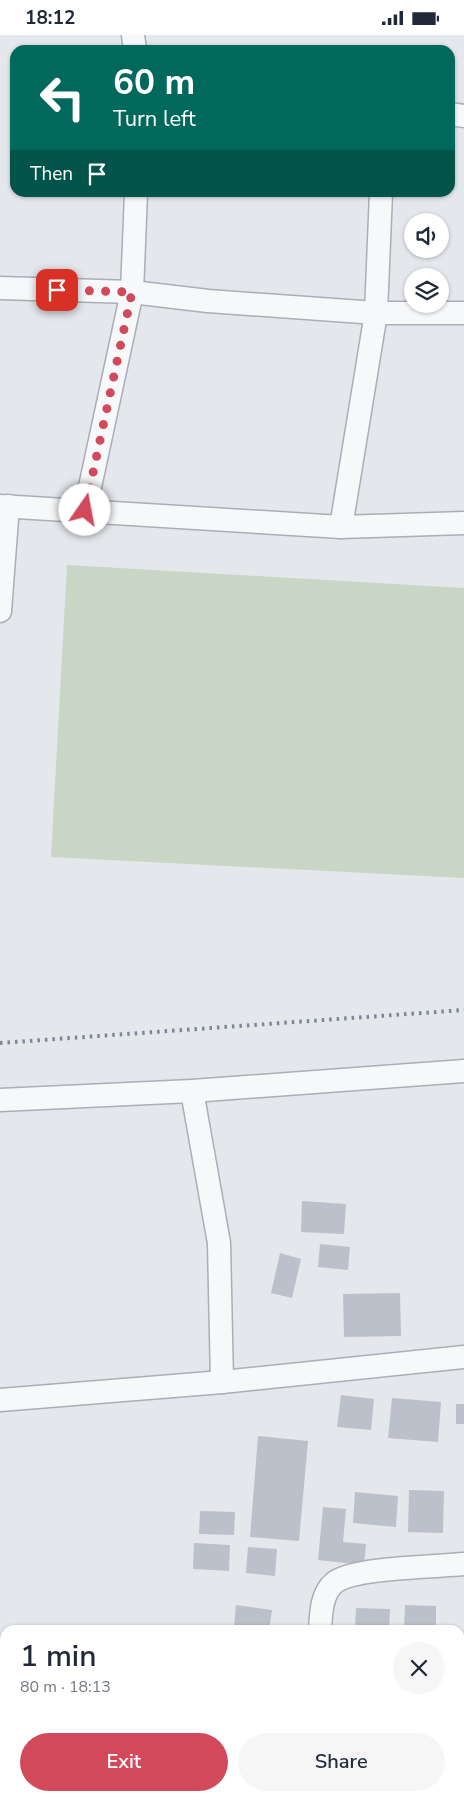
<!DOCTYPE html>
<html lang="en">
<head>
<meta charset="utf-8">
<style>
  body { margin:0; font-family:"Nunito Sans",sans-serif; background:#f6f6f7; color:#1f2937; height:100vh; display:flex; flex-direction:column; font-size:19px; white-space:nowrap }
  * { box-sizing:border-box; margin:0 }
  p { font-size:16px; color:#747a83 }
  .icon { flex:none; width:28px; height:28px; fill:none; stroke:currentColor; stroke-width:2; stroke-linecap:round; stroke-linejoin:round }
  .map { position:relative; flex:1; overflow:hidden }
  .panel { position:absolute; left:0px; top:1590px; width:465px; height:176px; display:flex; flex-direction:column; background:#fff; border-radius:15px 15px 0 0; box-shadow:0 1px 4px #0004 }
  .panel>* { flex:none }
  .banner { position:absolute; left:10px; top:10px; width:445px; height:152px; border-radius:15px; box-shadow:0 1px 4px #0004; background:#00695c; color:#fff; overflow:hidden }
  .tools { position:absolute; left:404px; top:178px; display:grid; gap:10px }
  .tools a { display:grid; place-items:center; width:45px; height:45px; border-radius:50%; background:#fff; box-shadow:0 1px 4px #0004; font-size:25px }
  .pin { position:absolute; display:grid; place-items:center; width:42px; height:42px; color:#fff; margin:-21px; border-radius:10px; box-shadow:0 2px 8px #0006 }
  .me { position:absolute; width:55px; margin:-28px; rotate:12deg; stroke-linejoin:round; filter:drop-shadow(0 0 4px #0008) }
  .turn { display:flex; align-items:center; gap:18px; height:105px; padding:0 20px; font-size:22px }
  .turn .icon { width:65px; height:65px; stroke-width:2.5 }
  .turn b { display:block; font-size:35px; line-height:42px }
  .then { display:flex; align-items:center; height:48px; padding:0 20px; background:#0003; gap:10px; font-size:19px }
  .round { display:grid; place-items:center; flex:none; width:52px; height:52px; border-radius:26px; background:#f6f6f7 }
  .summary { display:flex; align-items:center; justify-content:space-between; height:85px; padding:0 20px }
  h1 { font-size:30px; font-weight:600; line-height:38px }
  .cta { display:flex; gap:10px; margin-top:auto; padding:10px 20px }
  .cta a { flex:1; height:58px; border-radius:30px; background:#d1495b; color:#fff; font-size:20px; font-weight:600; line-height:58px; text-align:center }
  .cta a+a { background:#f6f6f7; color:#1f2937 }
  .status { display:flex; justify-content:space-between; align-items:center; height:35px; padding:0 25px; background:#fff; direction:ltr }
  .status svg { height:14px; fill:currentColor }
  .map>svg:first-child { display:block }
</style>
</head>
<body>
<div class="status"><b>18:12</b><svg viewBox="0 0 49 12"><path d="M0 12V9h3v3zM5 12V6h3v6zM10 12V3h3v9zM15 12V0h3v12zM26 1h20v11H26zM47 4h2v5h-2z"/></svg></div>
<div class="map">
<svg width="464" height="1766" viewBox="0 0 464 1766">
  <rect width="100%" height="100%" fill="#e4e7ec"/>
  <path fill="#c9d6c5" d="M67,530L464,553V843L51,822Z"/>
  <g fill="#bbc0ca">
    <path d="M302,1166L346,1169L344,1199L301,1197Z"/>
    <path d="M320,1209L350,1212L348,1235L318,1232Z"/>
    <path d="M280,1218L301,1224L292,1263L271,1258Z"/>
    <path d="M400,1258L401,1301L344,1302L343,1259Z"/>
    <path d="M341,1360L374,1364L371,1395L337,1392Z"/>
    <path d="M392,1363L441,1367L438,1407L388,1403Z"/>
    <rect x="456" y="1369" width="8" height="20"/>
    <path d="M258,1401L308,1406L299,1506L250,1502Z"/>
    <path d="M409,1455L444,1456L443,1498L408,1497Z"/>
    <path d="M355,1457L398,1461L396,1492L353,1488Z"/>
    <path d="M323,1472L346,1474L343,1507L366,1509L364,1530L318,1525Z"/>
    <path d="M200,1476L235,1477L234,1500L199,1499Z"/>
    <path d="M194,1508L230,1510L229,1536L193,1534Z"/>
    <path d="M248,1512L277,1514L275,1541L246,1538Z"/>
    <path d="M236,1570L272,1575L269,1595H250L234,1592Z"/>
    <path d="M405,1570L436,1571V1595H404Z"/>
    <path d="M356,1573L390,1574L389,1595L355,1594Z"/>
    <path d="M337,1761H376L375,1766H336Z"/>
  </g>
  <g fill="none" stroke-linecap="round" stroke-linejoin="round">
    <g stroke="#a9aeb7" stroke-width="25">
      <g id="minor">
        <path d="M133,0L135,15"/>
        <path d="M450,79L464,81"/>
        <path d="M0,253L132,257L208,266L376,278H464"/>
        <path d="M0,471L341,492L464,488"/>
        <path d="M85,475L132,257L136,158"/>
        <path d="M341,492L376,278L381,158"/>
        <path d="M0,576L8,471"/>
        <path d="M192,1056L219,1208L222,1347"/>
        <path d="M0,1065L192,1056L464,1036"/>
        <path d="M0,1365L222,1347L464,1322"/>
        <path d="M320,1595C321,1580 321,1559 334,1548C353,1532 437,1532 464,1529"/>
        <path d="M314,1761V1766"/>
      </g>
    </g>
    <use href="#minor" stroke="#f7f8fa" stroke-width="22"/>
    <path stroke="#7d8696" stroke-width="4" stroke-dasharray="2.5 5" stroke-linecap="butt" d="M0,1008L464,975"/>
  </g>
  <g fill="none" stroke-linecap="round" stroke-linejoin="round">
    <path stroke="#d1495b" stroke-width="9" stroke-dasharray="0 16.2" d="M57,255L132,257L85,475"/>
  </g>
</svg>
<div class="tools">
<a><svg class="icon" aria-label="sound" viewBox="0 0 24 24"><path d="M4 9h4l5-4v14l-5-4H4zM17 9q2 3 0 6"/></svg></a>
<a><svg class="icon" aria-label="layers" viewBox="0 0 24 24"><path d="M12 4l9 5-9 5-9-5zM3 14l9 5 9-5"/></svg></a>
</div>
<div class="pin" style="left:57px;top:255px;background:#d93025"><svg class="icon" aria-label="arrive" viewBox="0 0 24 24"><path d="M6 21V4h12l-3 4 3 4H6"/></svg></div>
<svg class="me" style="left:85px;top:475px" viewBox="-20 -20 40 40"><circle r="19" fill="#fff"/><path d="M0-13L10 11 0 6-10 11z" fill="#d1495b"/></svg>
<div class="banner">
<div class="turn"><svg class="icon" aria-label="left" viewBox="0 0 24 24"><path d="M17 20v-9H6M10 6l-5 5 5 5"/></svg><div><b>60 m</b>Turn left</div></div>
<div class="then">Then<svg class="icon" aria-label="arrive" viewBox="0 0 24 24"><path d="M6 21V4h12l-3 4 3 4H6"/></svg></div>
</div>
<section class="panel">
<div class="summary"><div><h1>1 min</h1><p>80 m · 18:13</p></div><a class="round"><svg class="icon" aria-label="close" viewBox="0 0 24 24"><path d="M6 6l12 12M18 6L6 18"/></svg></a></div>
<div class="cta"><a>Exit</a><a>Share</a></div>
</section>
</div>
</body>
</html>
